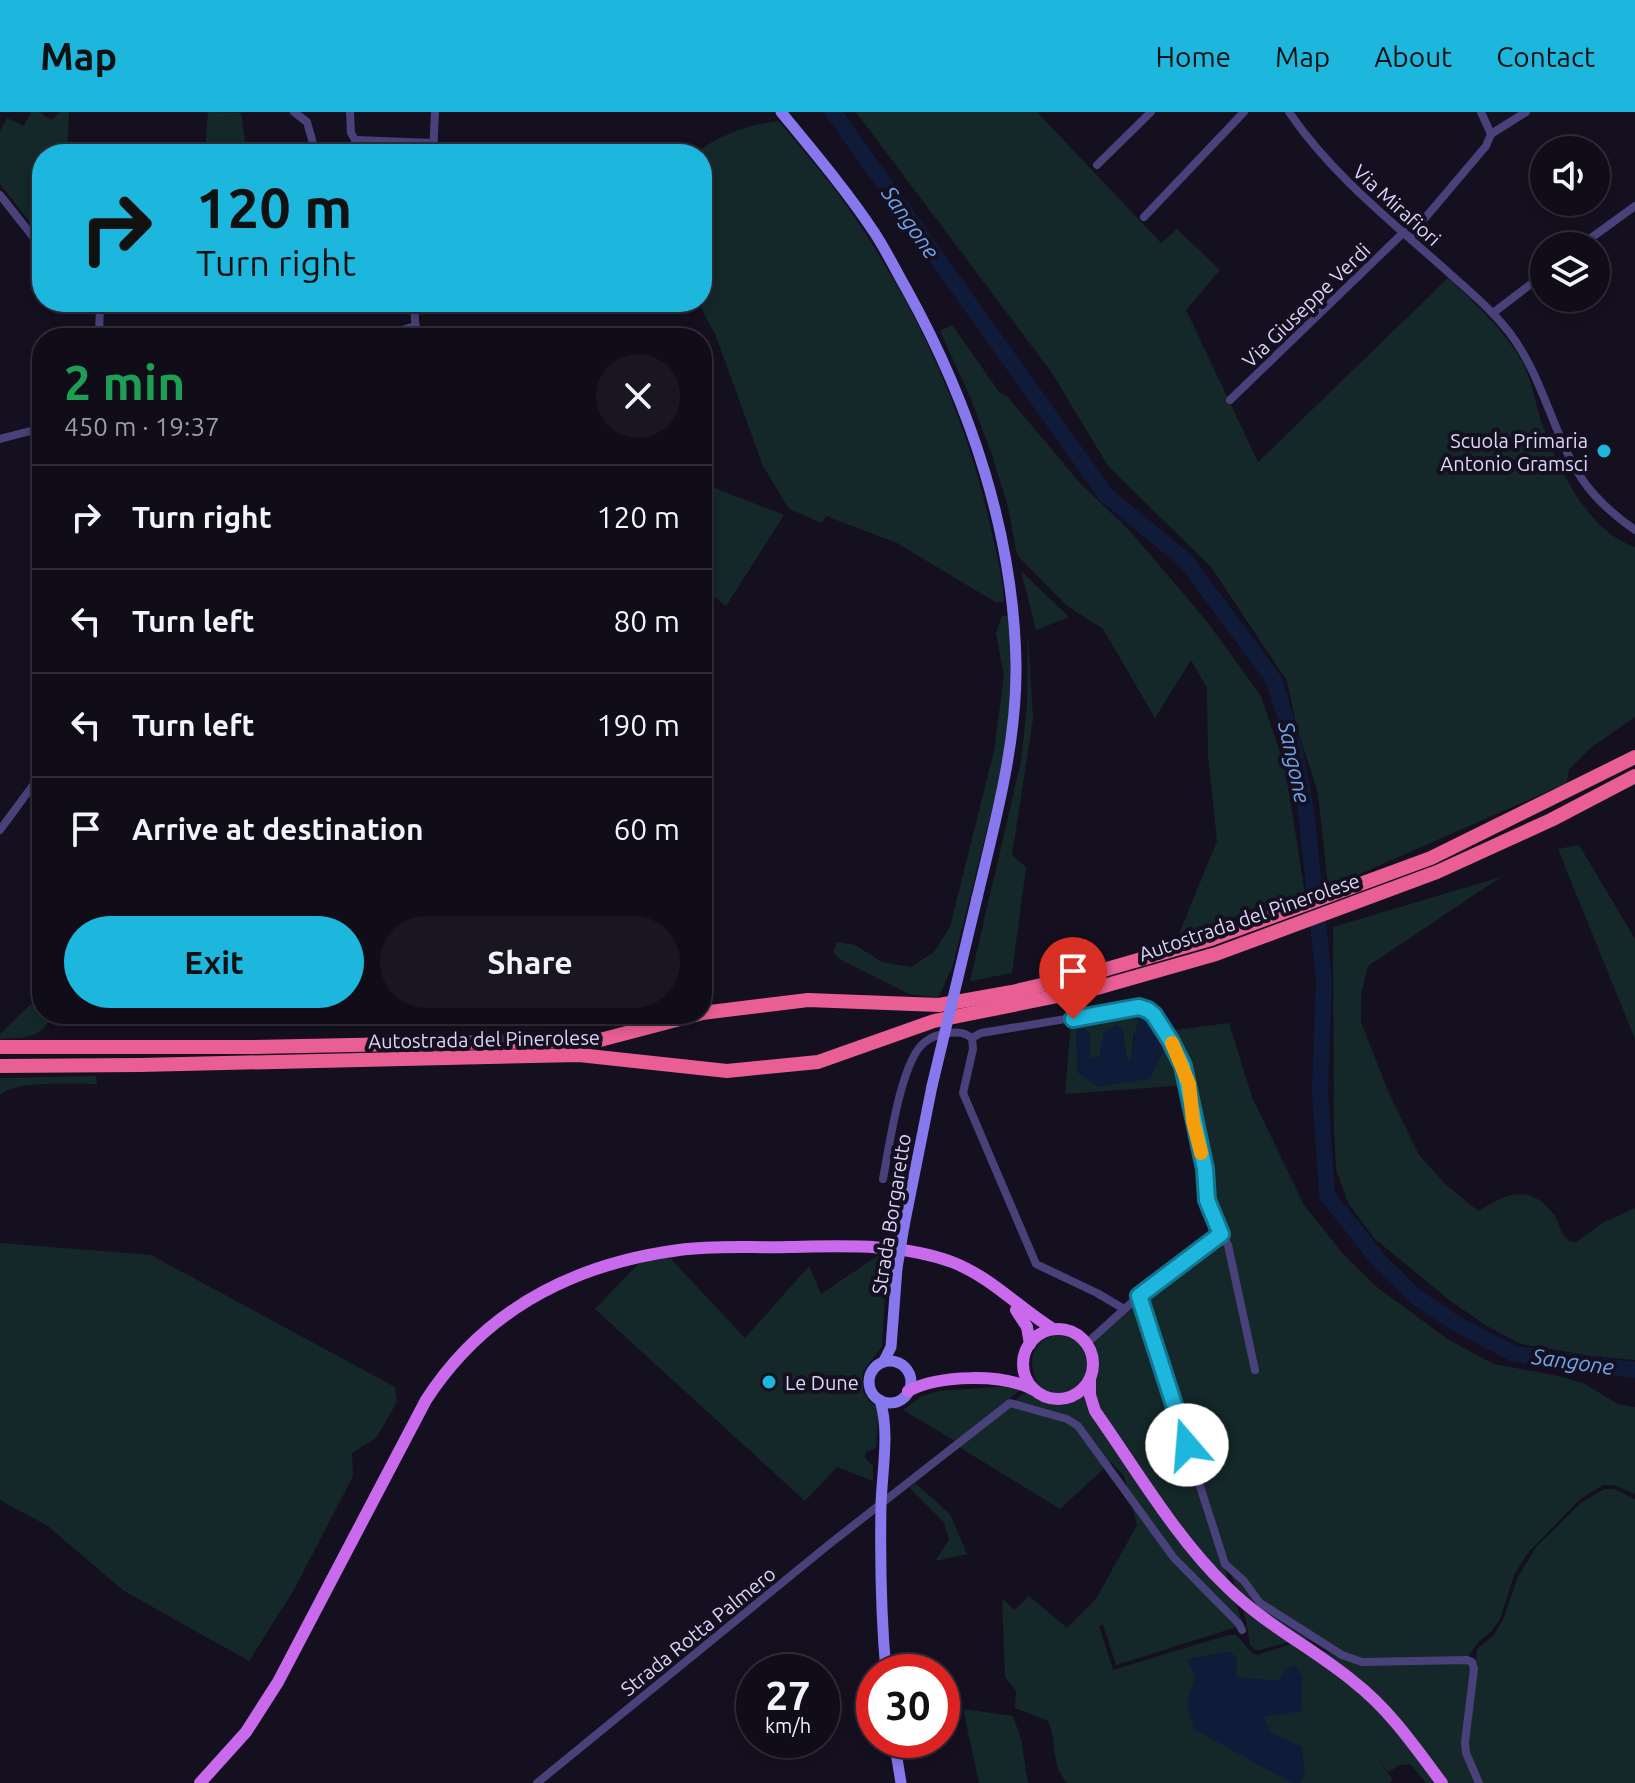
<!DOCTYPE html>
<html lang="en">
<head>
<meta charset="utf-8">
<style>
  body { margin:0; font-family:Ubuntu,sans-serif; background:#191521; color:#f1f3f6; height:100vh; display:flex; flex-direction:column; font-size:30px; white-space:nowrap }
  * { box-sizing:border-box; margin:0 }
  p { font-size:26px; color:#9c9ba2 }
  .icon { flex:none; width:44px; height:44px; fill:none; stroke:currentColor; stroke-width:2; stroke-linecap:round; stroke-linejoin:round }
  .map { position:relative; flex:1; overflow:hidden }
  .side { position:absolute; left:32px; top:216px; width:680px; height:696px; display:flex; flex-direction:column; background:#100c18; border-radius:32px; box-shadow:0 4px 12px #0003,0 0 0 2px #302c37 }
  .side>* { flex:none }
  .hud { position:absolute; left:32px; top:32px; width:680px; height:168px; border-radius:32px; box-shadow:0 4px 12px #0003,0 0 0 2px #302c37; background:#1db6dd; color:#111; overflow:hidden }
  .controls { position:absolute; left:1530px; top:24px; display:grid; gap:16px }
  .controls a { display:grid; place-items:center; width:80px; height:80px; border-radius:50%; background:#100c18; box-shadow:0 4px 12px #0003,0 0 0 2px #302c37; font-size:40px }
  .speed { position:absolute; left:736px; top:1542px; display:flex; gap:16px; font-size:40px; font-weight:700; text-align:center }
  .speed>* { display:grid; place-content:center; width:104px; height:104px; border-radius:50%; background:#100c18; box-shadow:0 4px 12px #0003,0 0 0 2px #302c37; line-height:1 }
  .speed small { font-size:20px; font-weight:400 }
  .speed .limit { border:12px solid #d22; background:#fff; color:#111 }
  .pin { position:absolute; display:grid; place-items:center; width:68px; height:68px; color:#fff; margin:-82px -34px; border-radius:50% 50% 50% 0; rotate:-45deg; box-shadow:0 0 8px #0007 }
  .pin .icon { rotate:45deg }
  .me { position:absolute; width:88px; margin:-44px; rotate:342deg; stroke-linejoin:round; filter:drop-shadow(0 0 6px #0008) }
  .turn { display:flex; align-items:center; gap:28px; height:168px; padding:0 32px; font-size:36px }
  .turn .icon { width:104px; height:104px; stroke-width:2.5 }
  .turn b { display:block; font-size:56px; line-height:68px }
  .round { display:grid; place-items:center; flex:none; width:84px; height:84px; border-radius:42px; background:#191521 }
  .headline { display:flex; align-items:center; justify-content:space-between; height:136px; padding:0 32px }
  h1 { font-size:48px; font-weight:700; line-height:60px; color:#1e9e55 }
  .cta { display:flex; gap:16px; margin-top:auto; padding:16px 32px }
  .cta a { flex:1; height:92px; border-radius:48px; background:#1db6dd; color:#111; font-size:32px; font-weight:700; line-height:92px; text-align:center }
  .cta a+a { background:#191521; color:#f1f3f6 }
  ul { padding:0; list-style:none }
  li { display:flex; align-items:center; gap:24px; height:104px; padding:0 32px; border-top:2px solid #302c37 }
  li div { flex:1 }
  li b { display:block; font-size:30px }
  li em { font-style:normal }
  header { display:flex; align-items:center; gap:48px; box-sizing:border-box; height:112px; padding:0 40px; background:#1db6dd; color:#111 }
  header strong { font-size:38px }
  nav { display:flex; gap:44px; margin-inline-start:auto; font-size:28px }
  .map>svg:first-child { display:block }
</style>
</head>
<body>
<header>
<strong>Map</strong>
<nav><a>Home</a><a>Map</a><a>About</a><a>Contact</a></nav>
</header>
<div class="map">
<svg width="1635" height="1671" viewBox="0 0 1635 1671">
  <rect width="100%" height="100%" fill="#151020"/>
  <g fill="#142829" fill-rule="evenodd">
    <path d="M31,0H39L51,8L61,0H69L67,42H42V118L37,119L0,72V19L7,6L24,14Z"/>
    <path d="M208,0L241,1L247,42H205Z"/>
    <path d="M856,0H1037L1161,131L1177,117L1220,158L1186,198L1258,350L1448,166C1474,191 1503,216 1521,248C1533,268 1535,295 1544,317C1560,360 1589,420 1635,435V605L1593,634L1569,657L1567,671L1328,776L1318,681L1297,616L1287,569L1211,455L1108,354L1052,261Z"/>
    <path d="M779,9C801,36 824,62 844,90C913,187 966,301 991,417C996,441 1003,465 1004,489L997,491L897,431L826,404L822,411L789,397L763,354L716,224L698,190H702V42H695C718,23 750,12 779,9Z"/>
    <path d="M952,213L1000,281L1007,284L1080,371L1129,418L1205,507L1261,584L1285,655L1305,783L1179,822L1217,729L1208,643L1207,576L1191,548L1155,606L1103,517L1066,493L1017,443L1008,395L991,340L971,287L940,219Z"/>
    <path d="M702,371L784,403L726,494L702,475Z"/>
    <path d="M1021,459L1069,505L1036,518Z"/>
    <path d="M1002,504H1009L1011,563L1007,627L997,678L952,856L938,886L909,882L839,847L833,839L837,830L855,833L882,850L911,855L934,840L950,815L994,639L1004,564L996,521Z"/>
    <path d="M1028,521L1033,607L1012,743L1026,755L1012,861L970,869L1021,649L1027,594Z"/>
    <path d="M1579,733L1635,827V927L1558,737Z"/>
    <path d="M1501,765L1368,854L1361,883V910L1388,979L1419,1043L1445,1072L1478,1099C1500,1087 1519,1072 1543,1091C1548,1096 1553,1100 1556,1106C1561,1117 1562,1127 1575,1131L1604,1110L1635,1096V1248L1592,1244L1521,1232L1485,1213L1448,1187L1375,1127L1348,1091L1336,1057L1334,1016L1333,815Z"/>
    <path d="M42,881V902L48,910C40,927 17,926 0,927V922Z"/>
    <path d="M1133,898L1144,899L1175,942L1186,973L1065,982L1071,910ZM1122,916L1127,947L1131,950L1134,920L1150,967L1077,959L1090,921V946L1100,945L1104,921Z"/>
    <path d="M1229,911L1252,985L1304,1093L1343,1142L1378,1176L1449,1228L1494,1252L1559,1264L1585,1272L1618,1292L1635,1295V1382L1614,1373H1603L1580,1387L1527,1442L1514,1463L1500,1507L1491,1520L1478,1530L1468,1545L1362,1548L1303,1526L1260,1538H1255L1250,1533L1246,1508L1143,1185L1219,1128L1208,1088L1190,972L1167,919Z"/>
    <path d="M96,964L97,972C75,972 15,968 0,983V966Z"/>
    <path d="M0,1131L151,1143L395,1275L397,1290L376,1326L352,1341L353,1364L295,1476L249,1549L124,1479L48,1414L0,1388Z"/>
    <path d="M888,1137L882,1234L862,1261L863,1279L869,1289L879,1296L876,1336L866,1340L865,1346L873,1354V1369L837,1355L805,1389L595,1197L642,1148L657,1145L671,1147L745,1226L809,1154L821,1182Z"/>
    <path d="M1140,1195L1188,1344L1181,1347L1189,1345L1243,1513L1116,1553L1103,1513L1099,1514L1113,1558L1228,1523H1236C1246,1531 1247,1541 1260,1544V1542L1297,1530L1351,1548L1467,1550L1471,1557L1462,1629L1476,1671H1426L1410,1652L1400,1653L1388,1660L1369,1635L1393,1668L1389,1671H1067C1050,1652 1058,1630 1048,1609L1015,1596L1016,1579L1005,1565L1002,1486L1014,1498L1029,1484L1067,1516L1096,1487L1137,1413L1124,1364L1111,1350L1060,1397L959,1335L1037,1270C1020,1236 1051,1209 1081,1233L1124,1197Z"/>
    <path d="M1012,1274L1022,1277L955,1329L903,1298L922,1284L940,1279Z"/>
    <path d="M915,1371L950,1402L967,1442L935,1449L949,1428L944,1410L910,1376Z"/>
    <path d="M1604,1377H1614L1635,1387V1671H1482L1469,1641L1467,1629L1477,1537L1494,1523L1503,1508L1518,1465L1536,1435L1582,1390Z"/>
    <path d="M963,1597L1013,1604L1021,1627L1028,1671H979Z"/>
  </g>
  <g fill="#101b3a">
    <path d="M1138,905L1157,917L1164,937L1150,967L1098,975L1077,960L1076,918L1083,916L1090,921V946L1099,945L1104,921L1116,912L1122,916L1127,947L1131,950Z"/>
    <path d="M1230,1539L1237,1547L1236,1565L1278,1569L1285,1558L1296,1553L1302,1565V1599L1264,1605L1271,1621L1302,1635L1305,1662L1300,1671H1292L1194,1617L1187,1591L1195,1565L1187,1547Z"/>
  </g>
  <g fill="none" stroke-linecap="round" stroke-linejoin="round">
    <path stroke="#101b3a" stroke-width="16" d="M833,0L1106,383L1186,449L1274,568L1294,634L1306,699L1324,869L1320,979L1327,1083L1380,1150L1416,1185L1455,1211L1514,1242L1635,1258"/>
    <g stroke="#494179" stroke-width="8">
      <path d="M294,0L307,10L316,42"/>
      <path d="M350,0L351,21L364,42"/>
      <path d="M1289,0C1331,62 1392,110 1448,160C1469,179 1491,197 1509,220C1543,264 1552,321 1582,367C1596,388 1615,404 1635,418"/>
      <path d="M1481,0L1491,22"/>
      <path d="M355,28L434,31"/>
      <path d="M433,42L435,0"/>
      <path d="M1097,53L1151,0"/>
      <path d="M0,83L34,126H42"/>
      <path d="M1144,105L1244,0"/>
      <path d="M1409,125L1486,34L1491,22L1526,0"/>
      <path d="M1580,134L1635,94"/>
      <path d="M414,190L416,226"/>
      <path d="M1493,201L1544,162"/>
      <path d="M99,226L100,190"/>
      <path d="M371,226L416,214"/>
      <path d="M1230,288L1404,120"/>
      <path d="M0,327L42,316"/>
      <path d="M0,718L42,661"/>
      <path d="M972,926L981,921L1132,896L1148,898L1170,928L1189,972L1193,1009L1205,1057V1078L1221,1122"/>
      <path d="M883,1067C889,1036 901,947 925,930C931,925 941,922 948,921C958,920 964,920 972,926L973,937L963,981L1036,1152L1097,1181L1124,1197"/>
      <path d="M1139,1184L1225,1452L1244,1469L1260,1491L1342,1543L1362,1550L1467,1548L1472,1550L1474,1557L1465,1630L1466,1641L1479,1671"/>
      <path d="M1087,1231L1139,1184L1221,1122L1228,1133L1255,1258"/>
      <path d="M537,1671L827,1434L1010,1291L1067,1307L1078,1314L1174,1446L1239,1512L1242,1518"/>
    </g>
    <g stroke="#8778ed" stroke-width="11">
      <path d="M781,0C813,39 846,78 874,120C886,138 896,159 907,178C970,292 1014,422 1016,553C1017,632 995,710 977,786"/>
      <path d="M904,1114L932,974"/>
      <path d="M884,1249L891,1235L897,1156"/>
      <circle cx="890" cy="1270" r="21"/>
      <path d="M880,1288C890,1320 882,1359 881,1393C880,1449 881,1504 886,1560"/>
      <path d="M894,1628L901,1671"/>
    </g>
    <g stroke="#c96aec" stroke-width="12">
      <path d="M1016,1198L1027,1215L1030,1232"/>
      <circle cx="1058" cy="1252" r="35"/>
      <path d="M1090,1268V1283L1095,1299C1136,1357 1176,1426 1227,1475C1265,1513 1313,1536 1354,1570C1390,1598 1415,1635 1442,1671"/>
      <path d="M908,1279C939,1263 1003,1261 1034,1278"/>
      <path d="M200,1671L246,1620L278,1570L426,1288C485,1197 574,1152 679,1138C715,1133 753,1136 789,1135C842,1134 901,1131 952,1150C991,1165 1019,1196 1053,1217"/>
    </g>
    <g stroke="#ea5f93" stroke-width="14">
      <path d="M702,901L808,888L939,893L1012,880L1093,861L1211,827L1431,746L1635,645"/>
      <path d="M0,935H252L600,928L699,902"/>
      <path d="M0,954L140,953L579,943L727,959L818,950L934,909L1097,876L1216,842L1437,760L1551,708L1635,664"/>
    </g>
    <g stroke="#8778ed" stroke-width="11">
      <path d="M932,974L977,786"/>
      <path d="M897,1156L904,1114"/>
    </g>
  </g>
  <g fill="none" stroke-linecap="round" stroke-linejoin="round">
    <g stroke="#137690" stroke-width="20">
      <path id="route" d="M1073,907L1139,895L1148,898L1154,903L1170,928L1183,954L1205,1057L1207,1088L1221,1122L1139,1184L1187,1333"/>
    </g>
    <use href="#route" stroke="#1db6dd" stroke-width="14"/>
    <path stroke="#f59e0b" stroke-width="14" d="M1172,931L1189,972L1193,1009L1201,1041"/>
  </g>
  <g fill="#1db6dd" stroke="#151020" stroke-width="3">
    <circle cx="1604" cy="339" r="8"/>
    <circle cx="769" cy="1270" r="8"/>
  </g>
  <g text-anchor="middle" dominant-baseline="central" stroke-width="8" stroke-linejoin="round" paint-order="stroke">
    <g font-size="20" fill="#ddd5fa" stroke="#151020">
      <text transform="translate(1397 93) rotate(42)">Via Mirafiori</text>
      <text transform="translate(1306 193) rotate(-44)">Via Giuseppe Verdi</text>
      <text transform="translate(1249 805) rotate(-19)">Autostrada del Pinerolese</text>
      <text transform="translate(484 927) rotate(-1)">Autostrada del Pinerolese</text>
      <text transform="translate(891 1102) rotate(-81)">Strada Borgaretto</text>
      <text transform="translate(698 1519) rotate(-39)">Strada Rotta Palmero</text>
    </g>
    <g font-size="20" fill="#ddd5fa" stroke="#151020" text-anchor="end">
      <text x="1588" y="328">Scuola Primaria<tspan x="1588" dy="23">Antonio Gramsci</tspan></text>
      <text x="785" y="1270" text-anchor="start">Le Dune</text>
    </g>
    <g font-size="22" font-style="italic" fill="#70a6ec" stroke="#151020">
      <text transform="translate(911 110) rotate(55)">Sangone</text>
      <text transform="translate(1295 650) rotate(78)">Sangone</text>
      <text transform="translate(1573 1249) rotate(8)">Sangone</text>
    </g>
  </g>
</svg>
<div class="controls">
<a><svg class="icon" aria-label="sound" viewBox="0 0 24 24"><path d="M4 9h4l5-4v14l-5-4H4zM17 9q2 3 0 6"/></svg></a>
<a><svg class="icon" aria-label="layers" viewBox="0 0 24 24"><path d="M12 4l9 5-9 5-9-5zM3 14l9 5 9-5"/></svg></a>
</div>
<div class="speed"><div>27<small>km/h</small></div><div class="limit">30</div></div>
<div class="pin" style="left:1073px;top:907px;background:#d93025"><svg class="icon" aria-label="arrive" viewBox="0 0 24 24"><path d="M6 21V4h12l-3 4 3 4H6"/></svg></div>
<svg class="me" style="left:1187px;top:1333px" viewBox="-20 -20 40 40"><circle r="19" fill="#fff"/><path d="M0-13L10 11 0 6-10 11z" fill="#1db6dd"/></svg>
<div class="hud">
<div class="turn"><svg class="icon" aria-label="right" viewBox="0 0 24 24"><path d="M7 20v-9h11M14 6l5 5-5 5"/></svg><div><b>120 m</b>Turn right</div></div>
</div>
<section class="side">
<div class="headline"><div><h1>2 min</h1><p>450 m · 19:37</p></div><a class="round"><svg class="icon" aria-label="close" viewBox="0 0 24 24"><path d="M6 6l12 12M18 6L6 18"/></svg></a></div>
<ul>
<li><svg class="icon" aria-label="right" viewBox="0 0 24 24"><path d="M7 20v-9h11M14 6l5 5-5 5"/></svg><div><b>Turn right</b></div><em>120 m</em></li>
<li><svg class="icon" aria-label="left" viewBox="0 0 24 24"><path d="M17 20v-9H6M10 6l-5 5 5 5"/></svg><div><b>Turn left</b></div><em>80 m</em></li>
<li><svg class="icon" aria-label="left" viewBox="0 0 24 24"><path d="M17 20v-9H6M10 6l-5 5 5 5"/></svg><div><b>Turn left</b></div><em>190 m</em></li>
<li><svg class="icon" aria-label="arrive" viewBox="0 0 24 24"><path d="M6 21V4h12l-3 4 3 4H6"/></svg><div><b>Arrive at destination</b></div><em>60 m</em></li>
</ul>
<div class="cta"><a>Exit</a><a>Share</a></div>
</section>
</div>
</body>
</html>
